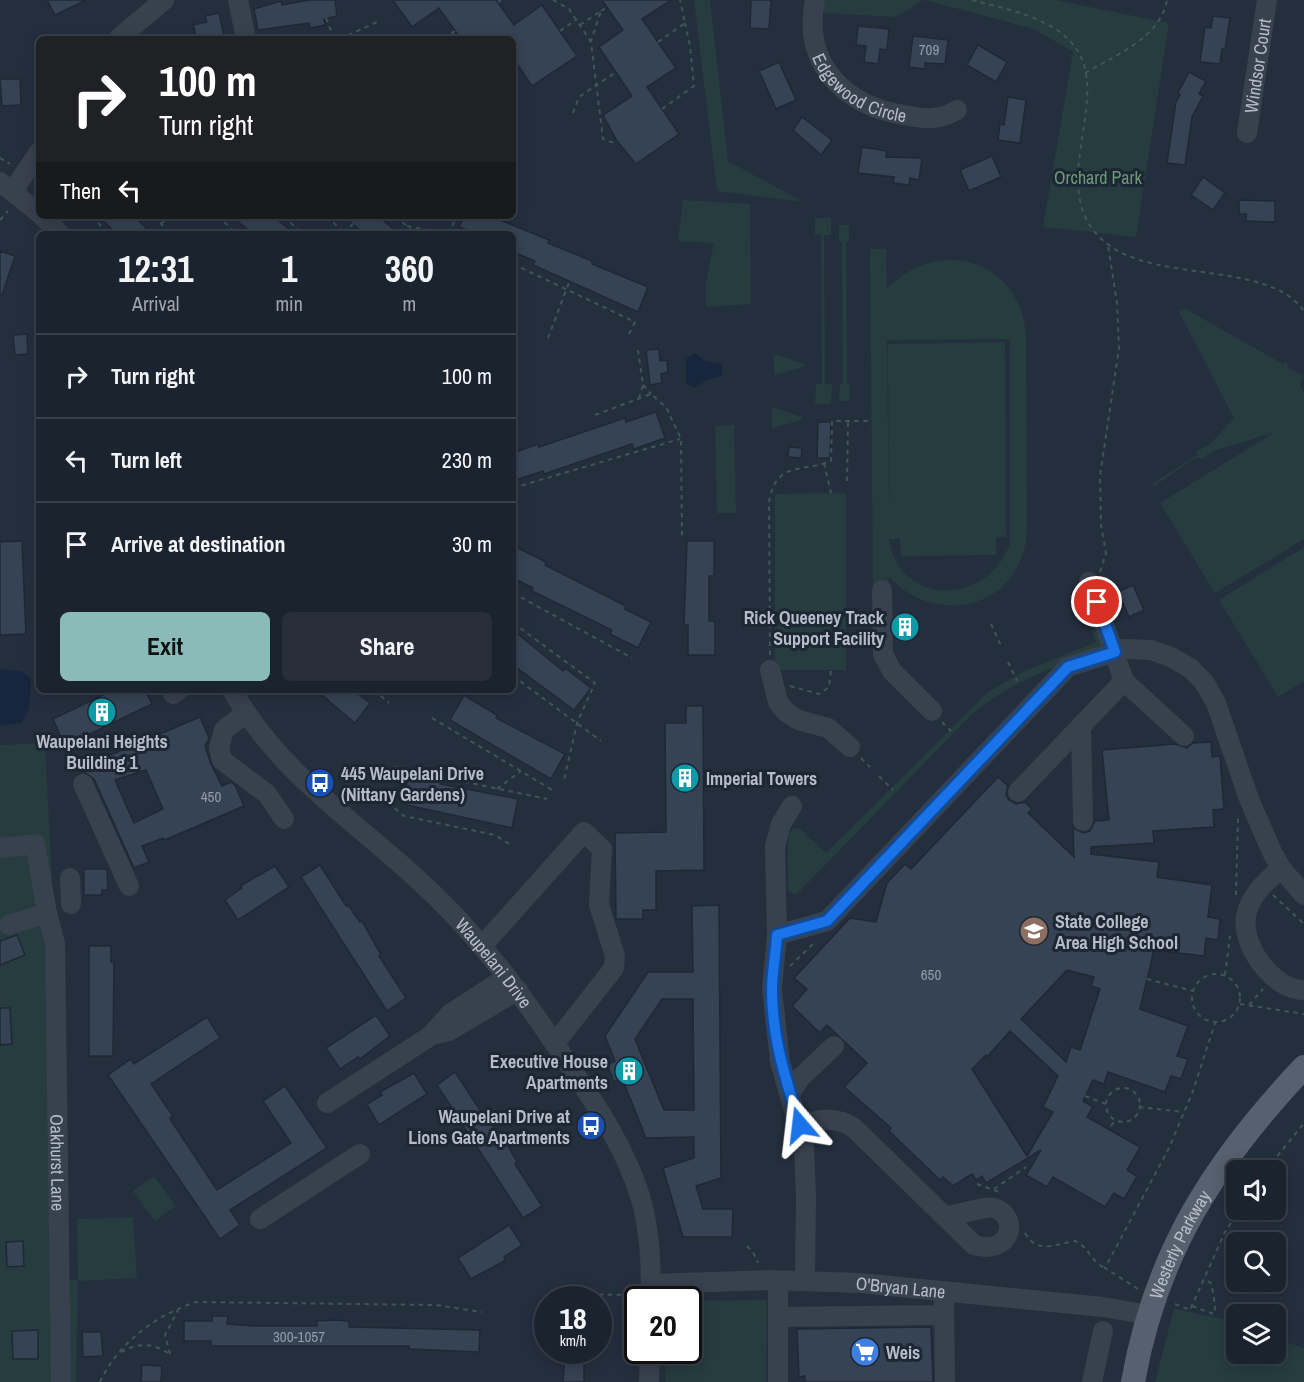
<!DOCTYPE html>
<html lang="en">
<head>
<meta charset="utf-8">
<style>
  body { margin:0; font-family:"Archivo Narrow",sans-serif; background:#282f3a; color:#f1f3f6; height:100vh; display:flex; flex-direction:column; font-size:22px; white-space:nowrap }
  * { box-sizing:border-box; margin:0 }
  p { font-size:20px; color:#a0a4aa }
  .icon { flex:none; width:33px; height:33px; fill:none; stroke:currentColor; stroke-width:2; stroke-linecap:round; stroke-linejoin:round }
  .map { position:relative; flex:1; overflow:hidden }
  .drawer { position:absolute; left:36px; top:231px; width:480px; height:462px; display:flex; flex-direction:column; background:#1b232e; border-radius:9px; box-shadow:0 3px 15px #0003,0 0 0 2px #39404a }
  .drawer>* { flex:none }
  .banner { position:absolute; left:36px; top:36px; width:480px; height:183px; border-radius:9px; box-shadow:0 3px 15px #0003,0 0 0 2px #39404a; background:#202124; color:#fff; overflow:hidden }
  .fabs { position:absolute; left:1226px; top:1160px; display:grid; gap:12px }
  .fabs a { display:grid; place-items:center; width:60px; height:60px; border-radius:9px; background:#1b232e; box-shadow:0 3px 15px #0003,0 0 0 2px #39404a; font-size:30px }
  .speed { position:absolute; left:534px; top:1286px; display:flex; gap:12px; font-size:30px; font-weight:700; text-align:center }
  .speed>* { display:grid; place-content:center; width:78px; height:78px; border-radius:50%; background:#1b232e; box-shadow:0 3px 15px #0003,0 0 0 2px #39404a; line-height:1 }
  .speed small { font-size:15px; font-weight:400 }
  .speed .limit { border:3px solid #111; border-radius:9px; background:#fff; color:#111 }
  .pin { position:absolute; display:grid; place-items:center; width:51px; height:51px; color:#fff; margin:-26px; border:3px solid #fff; border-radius:50%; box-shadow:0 2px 6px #0007 }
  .me { position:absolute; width:66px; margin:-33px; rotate:343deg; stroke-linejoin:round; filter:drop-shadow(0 0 4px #0008) }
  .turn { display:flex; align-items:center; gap:21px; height:126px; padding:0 24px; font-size:27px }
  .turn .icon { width:78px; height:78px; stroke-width:2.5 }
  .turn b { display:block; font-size:42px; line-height:51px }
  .then { display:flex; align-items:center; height:57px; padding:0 24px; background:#0003; gap:12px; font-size:22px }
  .eta { display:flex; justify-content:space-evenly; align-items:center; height:102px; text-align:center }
  .eta b { font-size:36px; font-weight:700; line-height:42px }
  .primary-button { display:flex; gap:12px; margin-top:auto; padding:12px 24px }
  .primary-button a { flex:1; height:69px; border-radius:9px; background:#8bbbb9; color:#111; font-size:24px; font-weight:700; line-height:69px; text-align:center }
  .primary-button a+a { background:#282f3a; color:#f1f3f6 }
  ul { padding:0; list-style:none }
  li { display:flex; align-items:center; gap:18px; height:84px; padding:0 24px; border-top:2px solid #39404a }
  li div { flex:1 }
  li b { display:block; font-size:22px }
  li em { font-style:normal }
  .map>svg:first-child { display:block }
</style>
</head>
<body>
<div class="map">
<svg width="1304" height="1382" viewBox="0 0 1304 1382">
  <rect width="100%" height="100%" fill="#242f3e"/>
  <g fill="#263c3f" fill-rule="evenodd">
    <path d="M694,0H710L728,161L803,202L717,191Z"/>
    <path d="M825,0H923L896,17L822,13Z"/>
    <path d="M925,0H1055L1169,23L1136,237L1043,227L1073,52L1034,29Z"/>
    <path d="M683,200L750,204L751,304L706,307V282L714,243L678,241Z"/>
    <path d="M815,218H831V235H824L825,384H832L831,404H815L816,384H822L821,235H815Z"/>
    <path d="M839,225H849V241L846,242L847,384L850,385L849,401H839L840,385L843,384L842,242L839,241Z"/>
    <path d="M870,249H886L887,289C937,236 1020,258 1026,335L1027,526C1027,605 940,631 889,577L888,590H873ZM1010,339V543C989,606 899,608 889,539H900L901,556L996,555V537H1006L1005,342L888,344L889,537L887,340Z"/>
    <path d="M1184,308L1283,364L1286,362L1289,368L1304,376L1300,385L1304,392V539L1215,593L1160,503L1275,432L1216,450L1201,459L1197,457L1154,486L1152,484L1197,455L1196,452L1211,443L1234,418L1179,312Z"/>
    <path d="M774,354L804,364V367L774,375Z"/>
    <path d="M772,407L802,417V420L772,428Z"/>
    <path d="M734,425L736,513H717L715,426Z"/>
    <path d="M846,493V670H775V494Z"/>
    <path d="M1304,547V681L1278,697L1219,600Z"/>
    <path d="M1091,629L1099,631L1105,638L1100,649C1055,667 1010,682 972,714L799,892L796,895L788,891V837L792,829L799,828L826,853L987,693L1020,673L1096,642Z"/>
    <path d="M45,743L55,943L60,1280H78L77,1219L133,1217L137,1278L78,1281L76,1382H0V745Z"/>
    <path d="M154,1176L176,1206L155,1221L133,1191Z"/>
    <path d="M767,1300L766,1382H665L666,1350H688L689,1301Z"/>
    <path d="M1174,1309L1232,1321L1231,1326L1236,1327V1353H1275V1339L1304,1348V1382H1155Z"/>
  </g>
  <g fill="#17263c">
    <path d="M695,353L705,361L722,364V376L706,380L696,388L686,384V359Z"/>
    <path d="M0,669L21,671L31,679L29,709L21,723L0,726Z"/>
  </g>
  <g fill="#364354" stroke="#1f2835" stroke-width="1.5" fill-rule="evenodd">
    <path d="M47,0H86L55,15Z"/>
    <path d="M310,0H335L337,16L324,19L325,25L310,28L309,23L258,30L254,9L281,1L282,5Z"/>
    <path d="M393,0H496L514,25L542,5L577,56L532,86L513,58V39H461L439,8L412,27Z"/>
    <path d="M602,0H671L642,19L676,68L647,87L679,134L636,164L617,141L603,115L632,96L599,47L623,30Z"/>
    <path d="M751,0H771L769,29L750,28Z"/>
    <path d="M219,13L224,36L197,39L193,25L207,22L205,16Z"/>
    <path d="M1213,16L1230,18L1225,49H1222L1220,64L1200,62L1205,27L1211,28Z"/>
    <path d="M858,26L889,29L887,50L880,49L878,64L864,62L866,46L856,45Z"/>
    <path d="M913,36L948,40L945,64L925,63V69L909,67Z"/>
    <path d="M978,45L1007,62L996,82L967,65Z"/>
    <path d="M779,62L796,100L776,109L759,71Z"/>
    <path d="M1189,72L1206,81L1199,94L1203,96L1192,117L1185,165L1167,163L1176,102L1180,95L1178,93Z"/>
    <path d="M0,79H20L21,105L2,106Z"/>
    <path d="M1008,97L1026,100L1020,143L998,140L1000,124L1004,125Z"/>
    <path d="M802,117L832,140L821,155L793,130Z"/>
    <path d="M862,147L887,151L886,157L922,158L919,180L910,178L909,185L893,183L894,177L858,173Z"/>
    <path d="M992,156L1001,177L969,191L960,170Z"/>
    <path d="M1203,177L1225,193L1213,210L1191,195Z"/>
    <path d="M1239,200L1275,201V222L1246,221V214H1239Z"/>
    <path d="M98,216H134L152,234H117Z"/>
    <path d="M231,216H273L295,234H253Z"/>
    <path d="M343,216H378L399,234H365Z"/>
    <path d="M464,216H499L498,219L549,240L548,243L592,261V264L648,287L638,312L533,265L535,261L513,252V234H477L459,227Z"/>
    <path d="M0,251L15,256L2,295H0Z"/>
    <path d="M27,334L28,354L15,355L13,335Z"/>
    <path d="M659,349L660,361L667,360L668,372L661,374L662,383L650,385L646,350Z"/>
    <path d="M656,412L665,438L634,449L632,444L544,474L543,471L516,480L513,453L538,444L539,447L625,418L626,422Z"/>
    <path d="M818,422H831L830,458H817Z"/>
    <path d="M789,447L802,448L801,458L788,457Z"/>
    <path d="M22,541L26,634L0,635V542Z"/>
    <path d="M687,541H714V576H709V621H715V655H688V625H684Z"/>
    <path d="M516,547L546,562L545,565L626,606L625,609L651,622L638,648L610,634L612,630L532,591L533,588L513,578V554Z"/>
    <path d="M1133,585L1144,610L1129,617L1118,592Z"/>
    <path d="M894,619H918V635H895Z"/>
    <path d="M513,630L563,671L565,668L591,688L574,710L513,665Z"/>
    <path d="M113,690H145L152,704L65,746L53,719Z"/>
    <path d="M316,690H353L370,703L355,723Z"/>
    <path d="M464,695L497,715L496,718L565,754L551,779L450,720Z"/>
    <path d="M686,706H703L704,870L656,871V910H643V919H616L615,833L666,832L665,723H686Z"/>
    <path d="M200,717L209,738L205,746L211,764L222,786L231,782L235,785L244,806L165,840L163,838L142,846L149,862L134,868L94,779L84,772L82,767ZM146,770L163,809L134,823L115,780Z"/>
    <path d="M1211,742L1212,757L1220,756L1224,809L1213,810L1214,827L1153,831L1154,843L1091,847V854L1159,862L1157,877L1212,885L1208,917L1220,919L1218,940L1206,938L1204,956L1154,950L1140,1009L1188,1026L1177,1056L1188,1059L1181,1079L1171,1076L1165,1092L1108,1072L1104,1084L1093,1080L1083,1101L1093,1107L1087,1117L1140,1147L1127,1170L1137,1176L1124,1199L1114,1193L1105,1207L1053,1177L1047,1187L1026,1175L1041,1150L986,1183L982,1176L976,1180L972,1174L953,1186L943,1177L940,1180L889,1131L891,1128L844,1087L867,1063L827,1025L820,1033L792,1006L807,989L794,978L850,918L876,922L887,883L905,864L911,869L998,777L1008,786L1006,795L1009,800L1016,804L1025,802L1032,809L1028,813L1074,857L1073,828L1084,833L1090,831L1095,821L1109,820L1102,750L1175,744L1187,748L1193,743ZM1067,970L1094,977L1091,986L1100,989L1080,1050L1071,1047L1066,1062L1021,1019ZM1010,1031L1058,1076L1043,1107L1053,1112L1027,1156L972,1069L986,1055L987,1057Z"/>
    <path d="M409,774L440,781V784L518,799L512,828L402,804Z"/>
    <path d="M320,865L346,906L348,905L360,922L362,921L381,955L379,956L406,998L387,1011L301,877Z"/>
    <path d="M275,866L289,887L238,920L225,900L242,888L240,886Z"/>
    <path d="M84,869H107L108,890H102V895H84Z"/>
    <path d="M719,905L721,1178L696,1186L703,1209H733L732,1237H683L663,1168L694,1158V1137L646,1138L622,1078L614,1082L607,1064L615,1061L605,1036L648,972H693L692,906ZM662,999H693L694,1110H664L635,1039Z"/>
    <path d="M17,935L25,955L0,965V941Z"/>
    <path d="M89,946H111V962H114L113,1056H89Z"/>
    <path d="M0,1008H10L12,1044L0,1045Z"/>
    <path d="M376,1015L390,1036L360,1059L358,1057L340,1069L326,1048Z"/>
    <path d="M207,1017L220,1038L151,1084L173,1116L170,1118L172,1122L217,1190L291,1143L263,1101L285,1086L327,1148L230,1210L240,1225L220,1239L108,1075L131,1059L134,1064Z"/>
    <path d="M455,1072L482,1113L484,1112L495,1130L498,1128L517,1162L515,1164L542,1206L523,1218L437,1085Z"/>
    <path d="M414,1073L427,1094L379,1125L367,1104L382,1095L380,1092Z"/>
    <path d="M509,1225L522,1245L504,1257L506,1260L471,1279L458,1258Z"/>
    <path d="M23,1241L24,1266L7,1267L6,1242Z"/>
    <path d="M212,1316H228L227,1324L254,1326H317V1321L334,1320L349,1321V1327L480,1330L479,1352L409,1349V1346H211V1341H184V1321H212Z"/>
    <path d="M931,1327L933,1382H805V1376L799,1377L797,1329Z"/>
    <path d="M38,1330V1359H13L12,1331Z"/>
    <path d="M82,1332H101L103,1356L83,1357Z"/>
    <path d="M565,1350H584V1382H563Z"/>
    <path d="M142,1365L162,1366L161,1382H141Z"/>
  </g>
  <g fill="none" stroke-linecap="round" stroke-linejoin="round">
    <g stroke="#3f5557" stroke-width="2" stroke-dasharray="4.5 4.5" stroke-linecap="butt">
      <path d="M553,0L569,9L591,42L603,139L614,143L617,141"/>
      <path d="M972,0C1002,8 1040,15 1065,36C1125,88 1037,187 1106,243C1157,284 1268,260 1304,311"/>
      <path d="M498,2L501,0"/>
      <path d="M601,11L607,7"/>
      <path d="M326,18L334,39"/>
      <path d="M580,25L601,11L591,41"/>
      <path d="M560,31L577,19"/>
      <path d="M340,39L377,22"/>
      <path d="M444,39L455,31"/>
      <path d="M658,42L685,23L680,0"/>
      <path d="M1085,73C1116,55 1160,38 1167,0"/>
      <path d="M662,109L694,86L690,46L685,23"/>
      <path d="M573,113L579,97L616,72"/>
      <path d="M0,158L10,164"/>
      <path d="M92,216L108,234"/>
      <path d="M154,216L170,234"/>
      <path d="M218,216L237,234"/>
      <path d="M284,216L302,234"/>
      <path d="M327,216L345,234"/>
      <path d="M396,216L415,234"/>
      <path d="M0,220L8,211"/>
      <path d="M161,224L170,216"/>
      <path d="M407,226L449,234"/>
      <path d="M344,233L353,224"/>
      <path d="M241,234L246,228"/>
      <path d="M448,234L457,216"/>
      <path d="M513,264L635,322L628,336"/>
      <path d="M548,338L570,280"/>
      <path d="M638,350L643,385L639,398"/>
      <path d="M643,385L651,394"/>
      <path d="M595,415L651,394L666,407L681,439L682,538"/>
      <path d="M824,463L831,493"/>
      <path d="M847,481L848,421"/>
      <path d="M513,488L680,439"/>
      <path d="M1100,572L1106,553L1101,525L1100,476L1119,348L1117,303L1108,245"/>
      <path d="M513,593L632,658"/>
      <path d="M513,623L595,683L577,723L564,780"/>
      <path d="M991,624L1002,648"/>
      <path d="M770,655L769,502C776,461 800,473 831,461L832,421H868"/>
      <path d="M1008,662L1017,681"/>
      <path d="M513,676L601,741"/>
      <path d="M790,686L819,694L829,687L831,670"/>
      <path d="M374,690L389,703"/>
      <path d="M432,718L554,791"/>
      <path d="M942,722L951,731"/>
      <path d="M861,758L870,767"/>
      <path d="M394,767L547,799"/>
      <path d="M879,776L893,790"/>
      <path d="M497,789L521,771"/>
      <path d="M374,791L404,816L495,835L511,845"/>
      <path d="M1236,895L1238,817"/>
      <path d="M1273,895L1304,924"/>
      <path d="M790,966L816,941"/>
      <circle cx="1216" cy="998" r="24"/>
      <path d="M1225,975L1230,936"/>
      <path d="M1147,979L1193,991"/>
      <path d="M1240,1004L1304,1014"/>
      <path d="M1249,1005L1263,989"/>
      <circle cx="1123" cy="1105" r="17"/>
      <path d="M1085,1096L1106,1104"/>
      <path d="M1139,1107L1184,1112"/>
      <path d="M1111,1126L1115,1120"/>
      <path d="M1266,1170L1304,1123"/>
      <path d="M977,1184L1002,1193"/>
      <path d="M994,1189L1026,1167"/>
      <path d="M1025,1233C1038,1255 1055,1244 1075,1241C1089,1247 1091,1262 1105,1268"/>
      <path d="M747,1246L753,1252L758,1263"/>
      <path d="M1138,1289L1105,1268L1169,1148L1193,1091L1215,1023"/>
      <path d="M555,1299L564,1294L631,1295"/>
      <path d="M1175,1304L1190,1310L1225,1232L1240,1209"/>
      <path d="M1192,1306L1214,1314C1217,1306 1212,1294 1212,1284L1204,1278"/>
      <path d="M121,1352C140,1342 154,1343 171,1355"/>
      <path d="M170,1354L165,1335L178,1310"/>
      <path d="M100,1382C118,1343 156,1315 196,1302L436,1305L482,1312"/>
    </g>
    <g stroke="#38414e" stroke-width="20">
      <path d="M238,0L246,39"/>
      <path id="s1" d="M815,0C802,64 845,106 904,115C924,119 939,121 957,110"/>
      <path d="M118,39L164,0"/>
      <path id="s2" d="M1247,133L1267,0"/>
      <path d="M0,182L39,213"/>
      <path d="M13,191L39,152"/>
      <path d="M42,216L60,234"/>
      <path d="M882,590L883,654L892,671L932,711"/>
      <path d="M770,670L778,702L786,712L798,720L828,728L850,747"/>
      <path d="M1124,681L1184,736"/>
      <path id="s3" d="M232,690C279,772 347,815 414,876C476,931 524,997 569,1065C597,1106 625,1148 640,1196C650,1229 651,1264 651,1299"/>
      <path d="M173,694L179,690"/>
      <path d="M246,713L224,730L219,748L222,760L267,794L284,819"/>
      <path d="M1081,726L1083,821"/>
      <path d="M83,784L129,886"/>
      <path d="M1018,792L1124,681L1089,582"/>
      <path d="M792,806L781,824L775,846L777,935L772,989L780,1062L804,1145L806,1197L805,1280"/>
      <path id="s4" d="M0,848L35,844L47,913L55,943L61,1382"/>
      <path d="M1281,868C1267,881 1252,893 1247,912C1238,942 1272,990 1304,990"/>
      <path d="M70,878L71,904"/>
      <path d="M9,925L47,913"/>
      <path d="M777,935L827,921L1068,667L1124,649L1151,650L1171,657L1190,668L1204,682L1216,703L1249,799L1272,852L1281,868L1304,895"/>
      <path d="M482,946L584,832L602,849L599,905L615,956L614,968L555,1043"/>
      <path d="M433,1033L450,1014L507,977"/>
      <path d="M790,1094L800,1078L834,1046"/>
      <path d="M327,1103L432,1035L449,1031L518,990"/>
      <path d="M800,1125C819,1119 837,1116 854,1128L974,1245C1012,1256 1020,1216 994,1208C985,1205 959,1216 944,1216"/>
      <path d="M260,1219L360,1154"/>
      <path id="s5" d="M651,1284L768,1280L860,1283L1103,1307L1149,1315"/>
      <path d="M944,1304L945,1382"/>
      <path d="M778,1317L943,1315"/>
      <path d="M649,1382L650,1350"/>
      <path d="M778,1382V1281"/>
      <path d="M1092,1382L1103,1331"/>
    </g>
    <path stroke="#56606e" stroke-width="24" id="s6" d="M1133,1382C1156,1252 1215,1161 1304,1067"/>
  </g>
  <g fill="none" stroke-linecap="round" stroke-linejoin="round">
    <g stroke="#114b97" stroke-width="15">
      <path id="route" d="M800,1125C786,1081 772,1038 772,990C772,972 776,954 777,935L827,921L1068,667L1115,652L1097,602"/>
    </g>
    <use href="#route" stroke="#1a73e8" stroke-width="10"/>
  </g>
  <defs>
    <g id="building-disc" transform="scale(1.5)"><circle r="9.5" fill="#0f9aa8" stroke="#1d2633"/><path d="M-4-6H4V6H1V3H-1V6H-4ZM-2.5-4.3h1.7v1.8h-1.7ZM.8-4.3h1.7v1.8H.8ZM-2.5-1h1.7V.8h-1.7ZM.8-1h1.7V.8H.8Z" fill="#fff"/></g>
    <g id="bus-disc" transform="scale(1.5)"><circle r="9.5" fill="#1a4fb4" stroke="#1d2633"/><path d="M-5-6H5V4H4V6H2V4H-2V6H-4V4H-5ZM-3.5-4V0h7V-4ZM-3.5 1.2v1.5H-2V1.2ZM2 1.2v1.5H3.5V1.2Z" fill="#fff"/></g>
    <g id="school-disc" transform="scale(1.5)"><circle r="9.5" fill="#8d6e63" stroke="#1d2633"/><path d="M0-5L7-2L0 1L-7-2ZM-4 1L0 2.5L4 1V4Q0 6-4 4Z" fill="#fff"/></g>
    <g id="supermarket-disc" transform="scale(1.5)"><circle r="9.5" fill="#3f7fe0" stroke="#1d2633"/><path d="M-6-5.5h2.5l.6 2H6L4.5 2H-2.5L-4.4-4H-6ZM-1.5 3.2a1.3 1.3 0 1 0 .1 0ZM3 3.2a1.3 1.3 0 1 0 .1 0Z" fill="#fff"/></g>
  </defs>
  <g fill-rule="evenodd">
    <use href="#building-disc" x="905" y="627"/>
    <use href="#building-disc" x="102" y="712"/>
    <use href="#building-disc" x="685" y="778"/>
    <use href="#bus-disc" x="320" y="783"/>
    <use href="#school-disc" x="1034" y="931"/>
    <use href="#building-disc" x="629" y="1071"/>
    <use href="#bus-disc" x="591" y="1126"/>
    <use href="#supermarket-disc" x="865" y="1352"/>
  </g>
  <g text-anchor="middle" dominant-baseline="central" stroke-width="6" stroke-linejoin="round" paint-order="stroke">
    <g font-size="15" fill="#929caa">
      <text x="929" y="49">709</text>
      <text x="211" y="796">450</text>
      <text x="931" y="974">650</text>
      <text x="299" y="1336">300-1057</text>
    </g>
    <g font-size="18" fill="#b4bcc9" stroke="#1d2633">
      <text stroke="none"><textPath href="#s2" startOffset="68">Windsor Court</textPath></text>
      <text stroke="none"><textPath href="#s1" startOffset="111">Edgewood Circle</textPath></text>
      <text stroke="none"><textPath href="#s3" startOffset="380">Waupelani Drive</textPath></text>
      <text stroke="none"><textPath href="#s4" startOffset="356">Oakhurst Lane</textPath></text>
      <text stroke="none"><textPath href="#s6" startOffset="146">Westerly Parkway</textPath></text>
      <text stroke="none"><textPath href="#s5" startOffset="250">O'Bryan Lane</textPath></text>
    </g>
    <g font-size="18" fill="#6b9a76" stroke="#1d2633">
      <text x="1098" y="177">Orchard Park</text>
    </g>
    <g font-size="18" font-weight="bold" fill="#b4bcc9" stroke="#1d2633" text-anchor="start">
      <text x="884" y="617" text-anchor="end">Rick Queeney Track<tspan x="884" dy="21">Support Facility</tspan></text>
      <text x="102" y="741" text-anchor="middle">Waupelani Heights<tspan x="102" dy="21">Building 1</tspan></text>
      <text x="341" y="773">445 Waupelani Drive<tspan x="341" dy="21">(Nittany Gardens)</tspan></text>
      <text x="706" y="778">Imperial Towers</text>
      <text x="1055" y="921">State College<tspan x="1055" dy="21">Area High School</tspan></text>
      <text x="608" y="1061" text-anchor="end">Executive House<tspan x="608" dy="21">Apartments</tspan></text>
      <text x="570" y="1116" text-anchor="end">Waupelani Drive at<tspan x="570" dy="21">Lions Gate Apartments</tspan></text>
      <text x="886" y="1352">Weis</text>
    </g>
  </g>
</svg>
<div class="fabs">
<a><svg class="icon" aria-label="sound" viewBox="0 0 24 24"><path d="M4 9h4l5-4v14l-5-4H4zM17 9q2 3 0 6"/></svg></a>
<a><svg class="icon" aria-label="search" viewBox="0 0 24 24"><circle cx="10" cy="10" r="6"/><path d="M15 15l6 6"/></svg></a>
<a><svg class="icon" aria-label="layers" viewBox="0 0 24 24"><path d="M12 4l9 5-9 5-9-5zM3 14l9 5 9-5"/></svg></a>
</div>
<div class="speed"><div>18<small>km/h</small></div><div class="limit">20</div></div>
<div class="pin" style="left:1097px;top:602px;background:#d93025"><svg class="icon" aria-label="arrive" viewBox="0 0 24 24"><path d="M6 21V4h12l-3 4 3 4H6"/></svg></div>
<svg class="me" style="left:800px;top:1125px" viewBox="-20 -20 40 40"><path d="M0-17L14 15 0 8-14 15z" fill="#1a73e8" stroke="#fff" stroke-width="4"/></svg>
<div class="banner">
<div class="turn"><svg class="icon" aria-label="right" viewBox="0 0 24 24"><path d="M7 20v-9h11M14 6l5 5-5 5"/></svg><div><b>100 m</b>Turn right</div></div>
<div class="then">Then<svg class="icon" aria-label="left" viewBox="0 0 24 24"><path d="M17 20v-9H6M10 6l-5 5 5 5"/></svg></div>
</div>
<section class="drawer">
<div class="eta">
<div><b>12:31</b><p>Arrival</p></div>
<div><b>1</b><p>min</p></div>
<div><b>360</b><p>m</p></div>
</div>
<ul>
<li><svg class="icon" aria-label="right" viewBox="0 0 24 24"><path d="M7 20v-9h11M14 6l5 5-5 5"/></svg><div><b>Turn right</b></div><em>100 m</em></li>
<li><svg class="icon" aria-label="left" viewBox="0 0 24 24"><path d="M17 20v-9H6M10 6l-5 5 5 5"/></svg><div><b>Turn left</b></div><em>230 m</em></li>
<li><svg class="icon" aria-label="arrive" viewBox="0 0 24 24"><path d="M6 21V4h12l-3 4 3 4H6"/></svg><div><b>Arrive at destination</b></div><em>30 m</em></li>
</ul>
<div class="primary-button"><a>Exit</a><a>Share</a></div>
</section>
</div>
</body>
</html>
